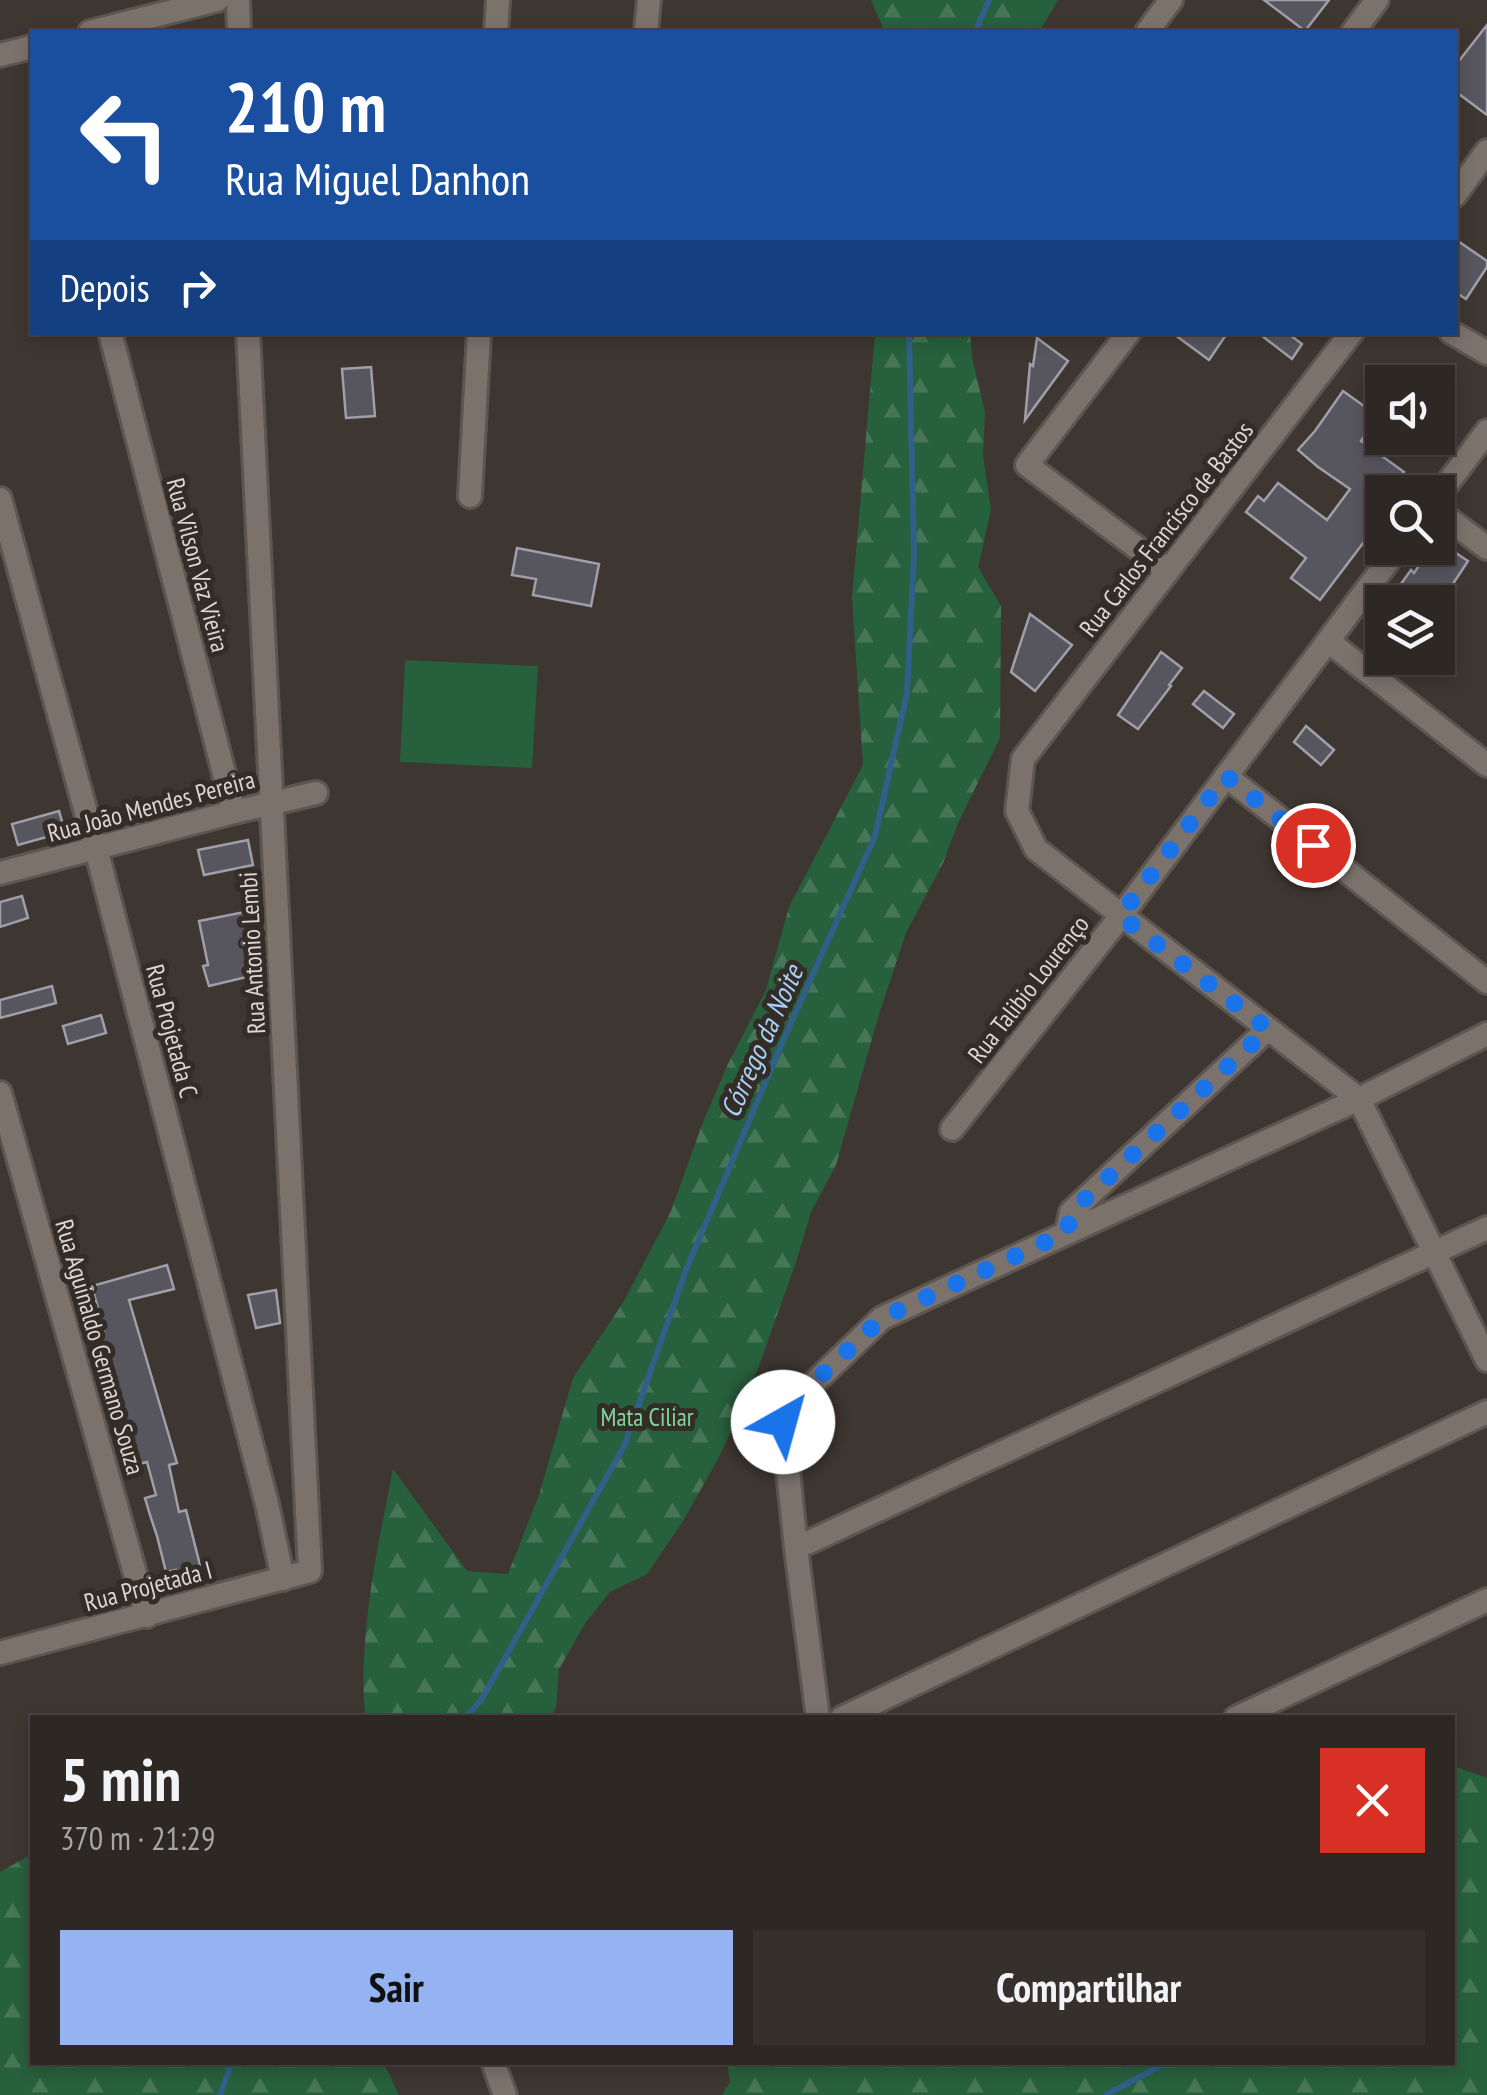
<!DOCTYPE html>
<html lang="pt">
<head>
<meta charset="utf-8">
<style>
  body { margin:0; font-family:"PT Sans Narrow",sans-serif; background:#36302d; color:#f1f3f6; height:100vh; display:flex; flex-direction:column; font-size:38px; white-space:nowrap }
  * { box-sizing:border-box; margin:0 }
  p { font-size:32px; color:#a7a6a7 }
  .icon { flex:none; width:55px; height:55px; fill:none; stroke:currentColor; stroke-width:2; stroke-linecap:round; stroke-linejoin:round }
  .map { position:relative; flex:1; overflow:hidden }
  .side { position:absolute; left:30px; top:1715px; width:1425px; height:350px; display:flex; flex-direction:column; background:#2e2825; border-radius:0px; box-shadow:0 5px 15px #0003,0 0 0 2px #494442 }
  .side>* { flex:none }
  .hud { position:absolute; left:30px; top:30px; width:1428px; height:305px; border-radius:0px; box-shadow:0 5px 15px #0003,0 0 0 2px #494442; background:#1a4fa0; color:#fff; overflow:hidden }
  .tools { position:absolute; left:1365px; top:365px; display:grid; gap:20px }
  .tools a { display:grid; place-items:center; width:90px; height:90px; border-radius:0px; background:#2e2825; box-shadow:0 5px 15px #0003,0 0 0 2px #494442; font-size:50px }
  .pin { position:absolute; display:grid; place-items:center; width:85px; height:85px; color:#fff; margin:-42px; border:5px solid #fff; border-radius:50%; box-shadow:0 2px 10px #0007 }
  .me { position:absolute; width:110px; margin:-55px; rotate:38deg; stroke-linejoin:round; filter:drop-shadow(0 0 8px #0008) }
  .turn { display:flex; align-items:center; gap:35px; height:210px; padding:0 30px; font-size:45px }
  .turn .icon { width:130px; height:130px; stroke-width:2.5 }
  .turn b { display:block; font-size:70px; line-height:85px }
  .then { display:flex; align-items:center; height:95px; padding:0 30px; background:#0003; gap:20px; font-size:38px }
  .round { display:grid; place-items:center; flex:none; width:105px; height:105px; border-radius:0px; background:#36302d }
  .summary { display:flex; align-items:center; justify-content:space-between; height:170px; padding:0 30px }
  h1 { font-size:60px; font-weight:600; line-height:75px }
  .action { display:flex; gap:20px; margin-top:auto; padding:20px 30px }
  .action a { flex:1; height:115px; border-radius:0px; background:#95b2f1; color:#111; font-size:40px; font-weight:600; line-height:115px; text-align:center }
  .action a+a { background:#36302d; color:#f1f3f6 }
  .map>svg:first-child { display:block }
</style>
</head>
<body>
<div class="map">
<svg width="1487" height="2095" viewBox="0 0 1487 2095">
  <defs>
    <pattern id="forest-firs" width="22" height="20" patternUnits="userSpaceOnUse" patternTransform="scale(2.5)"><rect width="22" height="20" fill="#27603c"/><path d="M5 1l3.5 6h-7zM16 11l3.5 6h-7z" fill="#467657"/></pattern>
  </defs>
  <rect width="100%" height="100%" fill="#3e3631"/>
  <g fill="url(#forest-firs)">
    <path d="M871,0H1058L1039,32H885Z"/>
    <path d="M875,333H970L972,357L985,412L983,455L991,510L978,567L1001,606L1000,738L958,823L943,863L906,933L879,1014L836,1165L811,1212L796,1262L751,1388L720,1455L683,1521L647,1574L610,1592L586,1622L559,1669L556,1708L550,1717H365C358,1634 377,1550 393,1469L467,1571L508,1574L539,1495L573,1378L624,1301L671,1211L703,1122L728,1064L766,990L789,907L863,765L852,598Z"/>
    <path d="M1453,1766L1487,1778V2095H722L730,2082L727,2062H1452Z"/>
    <path d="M32,1854V2062L384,2063L399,2095H0V1872Z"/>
  </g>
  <path fill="#27603c" d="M405,660L538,666L532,768L400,762Z"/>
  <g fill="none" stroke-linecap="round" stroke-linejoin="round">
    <g stroke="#305f88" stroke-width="6">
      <path d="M975,32L989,0"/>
      <path d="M465,1718L482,1699L625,1444L686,1270L783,1041L875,836L907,693L914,555L909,332"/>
      <path d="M220,2095L232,2062"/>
      <path d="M1106,2095L1167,2062"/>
    </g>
  </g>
  <g fill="#57555e" stroke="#a09ea8" stroke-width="2.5">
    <path d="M1264,0H1329L1305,31Z"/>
    <path d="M1487,25V115L1455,91V66Z"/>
    <path d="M1455,239L1487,261V267L1466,299L1455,292Z"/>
    <path d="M1171,332H1228L1209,360Z"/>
    <path d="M1257,332H1286L1302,344L1292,359Z"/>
    <path d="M1037,338L1068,361L1025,420L1030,364L1033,366Z"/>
    <path d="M371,367L375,416L346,418L342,369Z"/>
    <path d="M1343,391L1378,416L1361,441L1404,472L1389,492H1382V502L1375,512L1382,517V522L1376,532L1373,530L1320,600L1291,578L1306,558L1246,512L1258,496L1264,501L1278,483L1327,520L1350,489L1318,467L1298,450L1315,431Z"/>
    <path d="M1438,541L1468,561L1441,602H1417L1398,588L1411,570L1414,573L1431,548H1438Z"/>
    <path d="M517,548L599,564L591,606L533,595L536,579L512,575Z"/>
    <path d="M1030,614L1072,645L1035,691L1011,672Z"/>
    <path d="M1161,652L1182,668L1169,685L1171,686L1138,729L1118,715Z"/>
    <path d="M1204,691L1234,714L1223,728L1193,704Z"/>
    <path d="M1306,726L1334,750L1321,765L1294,742Z"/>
    <path d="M59,811L65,832L18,845L12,824Z"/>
    <path d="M248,840L253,865L204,875L198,850Z"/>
    <path d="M22,896L28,918L0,927V902Z"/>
    <path d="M255,910L259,930L253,932L263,973L209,986L203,966L208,965L199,921Z"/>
    <path d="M52,986L56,1003L0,1018V1000Z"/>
    <path d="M101,1015L106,1033L68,1044L63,1026Z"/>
    <path d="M167,1265L174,1289L129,1300L177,1463L169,1465L179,1512L186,1510L201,1569L177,1575L176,1570L166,1572L157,1536L150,1515L145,1498L156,1495L147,1462L135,1465L129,1447L125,1448L97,1334L104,1332L92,1286Z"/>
    <path d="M276,1290L280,1323L256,1328L248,1295Z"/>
  </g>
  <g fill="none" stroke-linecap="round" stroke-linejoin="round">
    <g stroke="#5c5550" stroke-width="28">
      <g id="minor">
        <path d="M238,0L239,32"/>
        <path d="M90,32L217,0"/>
        <path d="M496,32L498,0"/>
        <path d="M646,32L649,0"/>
        <path d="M1147,32L1171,0"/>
        <path d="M1353,32L1377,0"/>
        <path d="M0,55L32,47"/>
        <path d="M1455,195L1487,151"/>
        <path d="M110,332L234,812"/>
        <path d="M1129,332L1027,465L1168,571"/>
        <path d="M1352,332L1023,759L1017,811L1036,849L1359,1099L1487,1360"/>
        <path d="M1451,332L1487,353"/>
        <path d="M470,496L479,332"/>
        <path d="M1438,496L1487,431"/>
        <path d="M0,499L96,849L267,1504L283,1579"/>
        <path d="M1438,511L1487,548"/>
        <path d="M1328,641L1487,765"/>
        <path d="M1226,776L1487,982"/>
        <path d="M0,873L234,812L316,793"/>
        <path d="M0,1093L147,1616"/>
        <path d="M952,1129L1121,916L1398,548"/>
        <path d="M1067,1232L1071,1212L1268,1029"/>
        <path d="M796,1548L1487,1228"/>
        <path d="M0,1653L310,1571L248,332"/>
        <path d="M818,1718L796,1548L783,1422L793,1403L882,1318L1359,1099L1487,1034"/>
        <path d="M842,1718L1487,1412"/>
        <path d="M1236,1718L1487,1600"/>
        <path d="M493,2062L505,2095"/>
      </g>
    </g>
    <use href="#minor" stroke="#7c726c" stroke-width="22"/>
  </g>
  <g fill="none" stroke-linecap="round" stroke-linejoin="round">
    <path stroke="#1a73e8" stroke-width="18" stroke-dasharray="0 32.4" d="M783,1422L792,1403L882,1318L1067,1232L1071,1212L1268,1029L1120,916L1226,776L1313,845"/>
  </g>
  <g text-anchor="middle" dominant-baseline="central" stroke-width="10" stroke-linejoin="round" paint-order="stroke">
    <g font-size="25" fill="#dcd7d3" stroke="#342c27">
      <text transform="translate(1166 529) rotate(-52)">Rua Carlos Francisco de Bastos</text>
      <text transform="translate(198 565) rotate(75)">Rua Vilson Vaz Vieira</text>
      <text transform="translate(151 806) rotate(-15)">Rua João Mendes Pereira</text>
      <text transform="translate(252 953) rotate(-93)">Rua Antonio Lembi</text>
      <text transform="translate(1028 989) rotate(-52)">Rua Talibio Lourenço</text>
      <text transform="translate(172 1031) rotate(75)">Rua Projetada C</text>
      <text transform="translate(100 1347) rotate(74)">Rua Aguinaldo Germano Souza</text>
      <text transform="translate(148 1586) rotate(-15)">Rua Projetada I</text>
    </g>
    <g font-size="25" fill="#81d49b" stroke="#342c27">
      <text x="647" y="1417">Mata Ciliar</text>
    </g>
    <g font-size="28" font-style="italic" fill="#a8d0f7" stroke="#342c27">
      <text transform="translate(761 1041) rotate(-66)">Córrego da Noite</text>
    </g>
  </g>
</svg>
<div class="tools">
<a><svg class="icon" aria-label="sound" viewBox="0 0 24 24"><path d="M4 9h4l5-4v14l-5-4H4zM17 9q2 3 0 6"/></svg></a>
<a><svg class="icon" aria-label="search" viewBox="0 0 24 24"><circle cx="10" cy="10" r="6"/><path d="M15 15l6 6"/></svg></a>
<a><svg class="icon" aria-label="layers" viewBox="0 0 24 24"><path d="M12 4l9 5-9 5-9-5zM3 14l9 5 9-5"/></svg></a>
</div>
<div class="pin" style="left:1313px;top:845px;background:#d93025"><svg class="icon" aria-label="arrive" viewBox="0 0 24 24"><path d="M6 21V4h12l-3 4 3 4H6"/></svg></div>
<svg class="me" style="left:783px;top:1422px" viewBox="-20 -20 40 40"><circle r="19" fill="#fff"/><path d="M0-13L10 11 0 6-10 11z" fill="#1a73e8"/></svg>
<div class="hud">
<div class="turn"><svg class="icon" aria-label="left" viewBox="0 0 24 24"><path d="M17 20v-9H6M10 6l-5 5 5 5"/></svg><div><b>210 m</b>Rua Miguel Danhon</div></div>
<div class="then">Depois<svg class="icon" aria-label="right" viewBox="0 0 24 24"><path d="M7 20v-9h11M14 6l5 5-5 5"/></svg></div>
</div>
<section class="side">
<div class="summary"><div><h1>5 min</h1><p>370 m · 21:29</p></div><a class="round" style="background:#d93025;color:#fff"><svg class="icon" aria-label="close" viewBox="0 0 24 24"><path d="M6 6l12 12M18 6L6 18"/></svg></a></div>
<div class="action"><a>Sair</a><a>Compartilhar</a></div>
</section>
</div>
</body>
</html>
